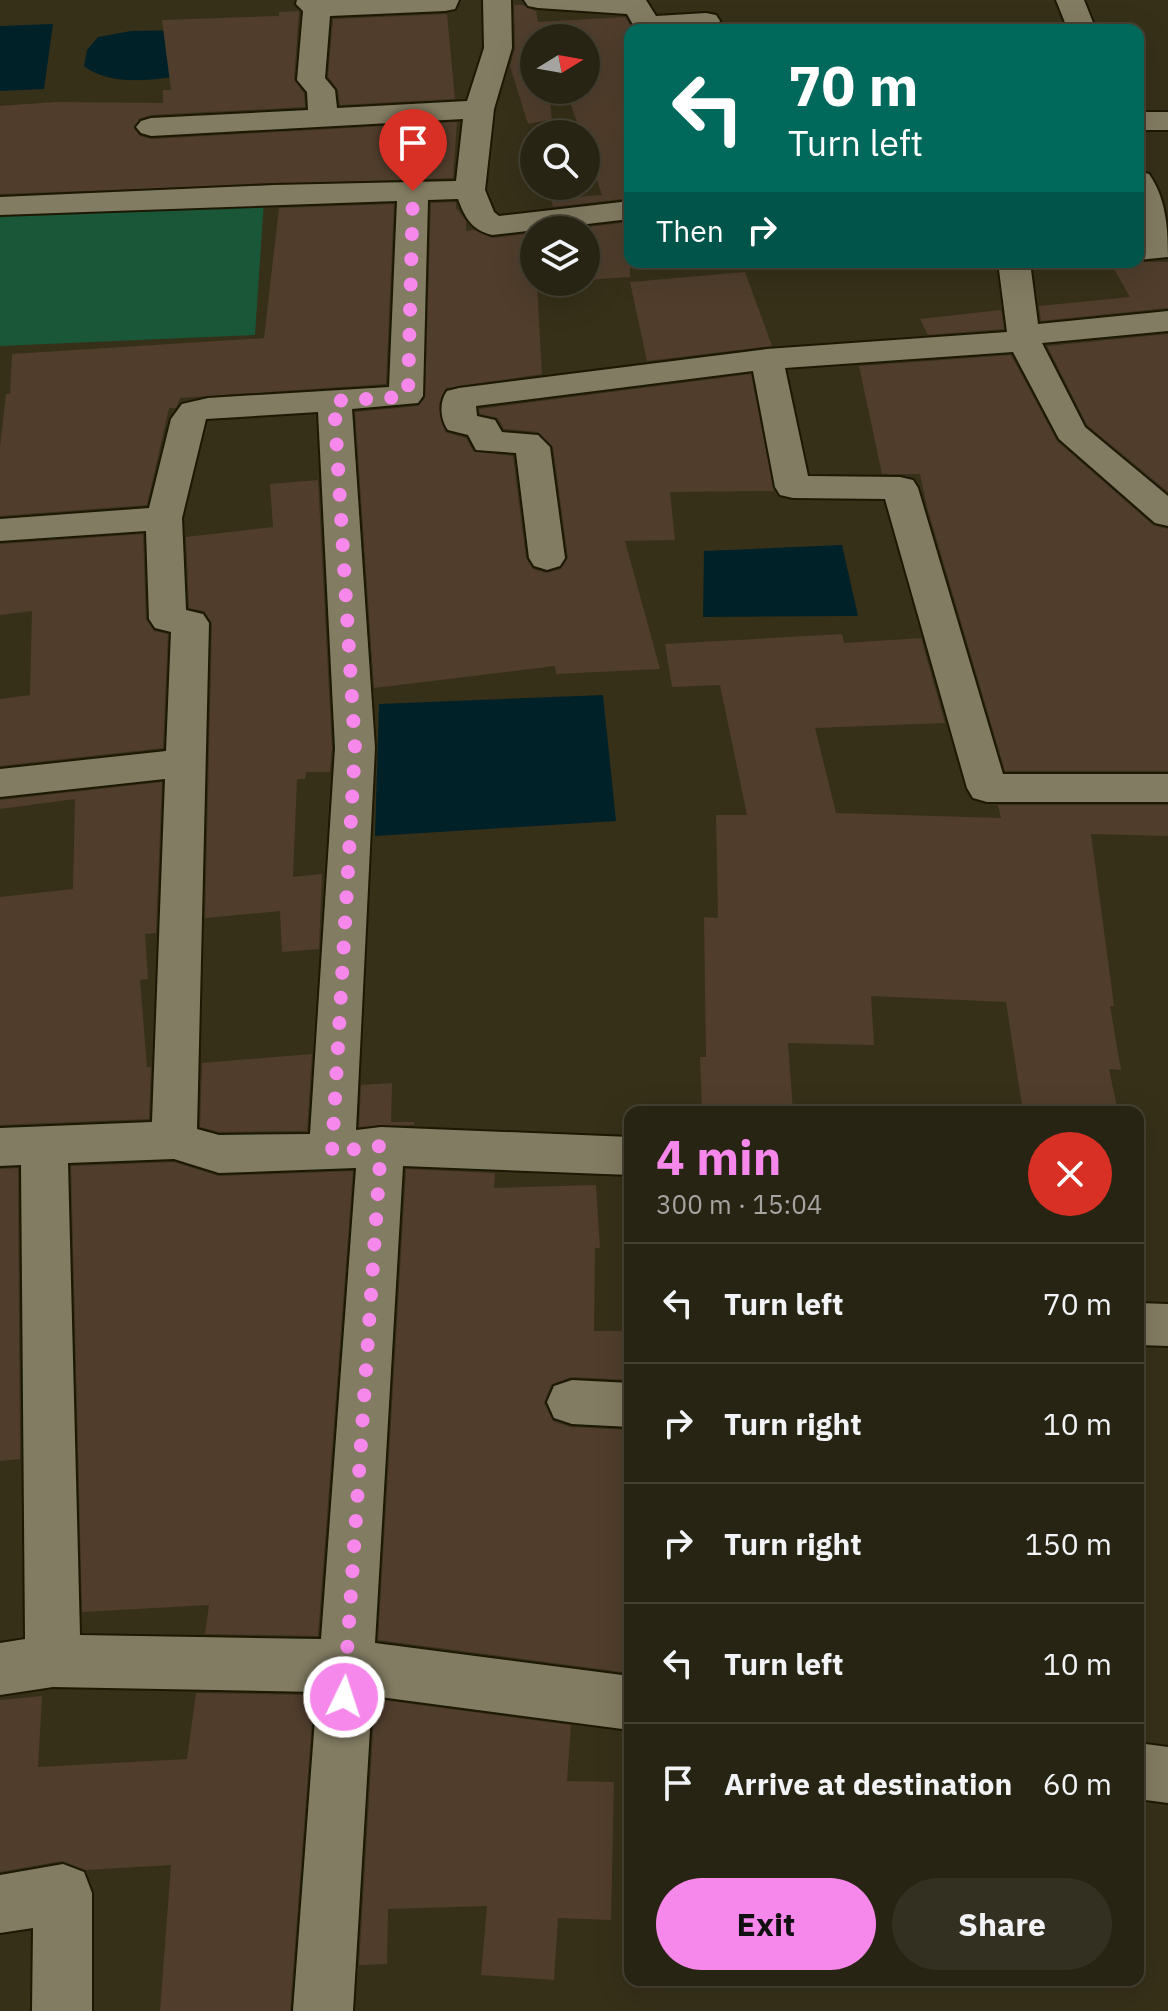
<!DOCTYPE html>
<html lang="en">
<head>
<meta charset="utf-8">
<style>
  body { margin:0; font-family:"IBM Plex Sans",sans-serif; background:#343021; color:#f1f3f6; height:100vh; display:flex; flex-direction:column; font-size:30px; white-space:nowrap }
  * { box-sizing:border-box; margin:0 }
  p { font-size:26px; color:#a5a4a0 }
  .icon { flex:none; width:44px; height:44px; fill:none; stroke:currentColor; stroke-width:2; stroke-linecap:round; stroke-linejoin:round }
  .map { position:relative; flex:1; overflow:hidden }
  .panel { position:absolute; left:624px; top:1106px; width:520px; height:880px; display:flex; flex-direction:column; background:#282413; border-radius:16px; box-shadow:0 8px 32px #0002,0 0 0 2px #444133 }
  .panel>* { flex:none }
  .guide { position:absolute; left:624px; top:24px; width:520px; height:244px; border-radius:16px; box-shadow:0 8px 32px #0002,0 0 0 2px #444133; background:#00695c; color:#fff; overflow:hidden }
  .needle { width:52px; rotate:79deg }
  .fabs { position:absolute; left:520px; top:24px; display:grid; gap:16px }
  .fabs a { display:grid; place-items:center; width:80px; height:80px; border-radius:50%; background:#282413; box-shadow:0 8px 32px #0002,0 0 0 2px #444133; font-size:40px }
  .pin { position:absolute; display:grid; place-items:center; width:68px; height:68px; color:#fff; margin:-82px -34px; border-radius:50% 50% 50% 0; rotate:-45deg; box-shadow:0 0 8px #0007 }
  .pin .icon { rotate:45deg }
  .me { position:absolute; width:88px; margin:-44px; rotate:4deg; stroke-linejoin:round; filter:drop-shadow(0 0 6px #0008) }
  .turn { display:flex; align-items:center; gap:28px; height:168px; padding:0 32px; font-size:36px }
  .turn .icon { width:104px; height:104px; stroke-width:2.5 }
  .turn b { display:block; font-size:56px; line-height:68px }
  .then { display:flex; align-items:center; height:76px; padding:0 32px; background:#0003; gap:16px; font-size:30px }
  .round { display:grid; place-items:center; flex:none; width:84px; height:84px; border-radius:42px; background:#343021 }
  .headline { display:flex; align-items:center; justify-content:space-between; height:136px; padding:0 32px }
  h1 { font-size:48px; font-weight:800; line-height:60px; color:#f788eb }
  .cta { display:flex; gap:16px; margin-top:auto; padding:16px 32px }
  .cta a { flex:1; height:92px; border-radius:48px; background:#f788eb; color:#111; font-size:32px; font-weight:800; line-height:92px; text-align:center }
  .cta a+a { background:#343021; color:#f1f3f6 }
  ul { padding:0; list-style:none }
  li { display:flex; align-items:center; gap:24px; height:120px; padding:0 32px; border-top:2px solid #444133 }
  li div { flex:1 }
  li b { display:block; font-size:30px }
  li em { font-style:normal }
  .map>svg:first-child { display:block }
</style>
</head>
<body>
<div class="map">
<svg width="1168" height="2011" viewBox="0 0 1168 2011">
  <rect width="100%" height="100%" fill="#363019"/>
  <path fill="#1a5638" d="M264,200L255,335L0,346V211Z"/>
  <g fill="#002128">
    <path d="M53,24L44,89L0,91V26Z"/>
    <path d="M188,30L198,74C163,78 113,89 84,66L87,50L98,37L131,31Z"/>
    <path d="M842,545L858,616L703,617L704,551Z"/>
    <path d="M603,695L616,821L375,836L379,704Z"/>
  </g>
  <g fill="#503d2c">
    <path d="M514,5H523L536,11L538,22L625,17L630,25V198L553,207L551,199L602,195L586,148V134H581L566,90H586V38H534V90H548L552,119L528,124L510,66L515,48Z"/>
    <path d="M299,11L294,80L304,93L305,107L151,115L139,119L134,129L140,136L151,139L457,122L453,178L0,194V106L55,102L163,103V90H171L162,20L279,16V12Z"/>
    <path d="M447,14L455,99L340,105L338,90L328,77L333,19Z"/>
    <path d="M456,202V208L466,221V231L474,230L492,238L534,233V282H546L537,283L542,374L446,388L439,405L445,432L466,438L473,451L513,456L526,558L533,569L546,573L561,569L568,558L553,447L538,432L504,429L498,418L480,414L479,409L751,374L774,491L670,492L675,540L625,541L660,669L556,674L555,666L374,688L355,412L418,406L425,398L431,203Z"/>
    <path d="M394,204L386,384L180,398L176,408H169L147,505L0,516V447L6,394H10L12,354L264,338L279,208Z"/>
    <path d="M630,222V277L586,280V230H561Z"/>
    <path d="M1110,262H1168V308L1041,321L1039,306L1130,297Z"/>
    <path d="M745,272L772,346L647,361L630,282Z"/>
    <path d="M1001,310L1004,329L928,335L920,319Z"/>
    <path d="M1168,334V492L1087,425L1047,346Z"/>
    <path d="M1011,355L1057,441L1153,525L1168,529V771H1005L927,507L920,474H882L859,366Z"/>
    <path d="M318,480L332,748L330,772H306L305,779H297L293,877L322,874L319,949L282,952L280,911L205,918L212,623L204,611L189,608L186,537L273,527L270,484Z"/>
    <path d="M143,534L146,619L154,631L168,634L163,748L0,766V699L30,695L32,611L0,615V544Z"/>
    <path d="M842,634L844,643L921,638L945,723L815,728L836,813L1001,818L998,805H1168V836L1091,834L1114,1006H1110L1121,1070L1109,1069L1118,1112H1023L1006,1002L871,996L874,1045L788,1043L793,1112H702L700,1057H706L704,917L718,918L716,815H747L720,685L672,687L665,644Z"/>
    <path d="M162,782L156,933L145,934L148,979L140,980L147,1067H151L149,1119L0,1125V897L73,889L75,799L0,809V800Z"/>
    <path d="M312,1054L307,1131L219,1132L200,1127L202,1063Z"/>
    <path d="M392,1083L391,1122H414V1125L359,1127L361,1085Z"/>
    <path d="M174,1162L219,1176L353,1171L318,1636L205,1634L209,1605L82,1612L71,1166Z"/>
    <path d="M18,1168L20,1459L0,1461V1169Z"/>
    <path d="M406,1169L495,1173L494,1188L596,1185L600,1248H595L594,1331H630V1380L571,1377L551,1385L544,1403L553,1421L571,1427L630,1430V1673L378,1640Z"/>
    <path d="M196,1693L314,1695L290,2011H160L171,1865L86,1870L62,1861L0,1872V1700L42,1696L38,1767L187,1759Z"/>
    <path d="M375,1699L571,1725L567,1781L614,1782L611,1920L558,1918L554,1980L481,1975L487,1906L388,1909L387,1964L359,1965Z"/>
  </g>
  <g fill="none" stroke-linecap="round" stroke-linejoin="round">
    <g stroke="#1d1803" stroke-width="4">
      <g id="minor">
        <path d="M297,0H459L455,9L445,11L330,16L325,78L335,90L337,108L467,101L484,48L483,0H511L512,48L494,109L485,190L494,212L499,216L630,201V219L492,235C472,230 465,218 458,199L428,200L423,396L418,403L352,409L375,748L356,1130L381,1127L630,1137V1175L403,1166L375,1643L630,1676V1730L372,1696L353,2011H293L317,1692L53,1687L0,1695V1643L25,1639L21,1165L0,1166V1128L152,1122L165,779L0,797V769L166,751L171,632L155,628L149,619L146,531L0,541V519L149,508L171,419L182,404L208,398L389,387L397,201L0,215V197L274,185L456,181L463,119L151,136L141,133L136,127L141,121L151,118L308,110L307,92L297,80L303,11L296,4ZM318,412L335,748L310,1134L219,1135L197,1129L209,623L203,614L186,610L182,518L206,419ZM174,1159L219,1173L356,1168L321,1639L80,1635L68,1163Z"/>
        <path d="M524,0H646L656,16L706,13L716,15L720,21L716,27L706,29L636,30L627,14L538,8L528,6Z"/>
        <path d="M1056,0H1084L1096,30H1068Z"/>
        <rect x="1138" y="112" width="30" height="18"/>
        <path d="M1138,171L1149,174C1166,198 1168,228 1168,257L1138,260V242L1144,241L1138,225Z"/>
        <path d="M998,262H1030L1038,324L1168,311V331L1042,343L1085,427L1168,496V526L1155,523L1059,439L1013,352L785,368L808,476L900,477L913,480L918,488L1003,774H1168V802H987L973,798L967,788L885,499L793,498L780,495L775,487L753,371L476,406L477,416L495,420L502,432L538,435L550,447L565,558L560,566L547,570L534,566L529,558L516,453L476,450L468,435L448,430C440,419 439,402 447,391L459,388L767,349L1007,332Z"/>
        <path d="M1138,1303L1168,1304V1346L1138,1345Z"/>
        <path d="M572,1380L630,1383V1427L572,1424L554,1418L547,1402L554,1386Z"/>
        <path d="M1138,1743L1168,1747V1803L1138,1799Z"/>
        <path d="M63,1864L84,1872L92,1893V2011H32L33,1928L0,1933V1875Z"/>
      </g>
    </g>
    <use href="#minor" fill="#827c62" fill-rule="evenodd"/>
  </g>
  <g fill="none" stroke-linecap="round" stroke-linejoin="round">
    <path stroke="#f788eb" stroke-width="14" stroke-dasharray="0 25.2" d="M344,1697L381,1146L332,1152L355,748L334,401L401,397L408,392L413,191"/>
  </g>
</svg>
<div class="fabs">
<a><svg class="needle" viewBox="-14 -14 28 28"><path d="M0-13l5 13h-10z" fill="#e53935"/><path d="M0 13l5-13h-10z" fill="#a5a4a0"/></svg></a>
<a><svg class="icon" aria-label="search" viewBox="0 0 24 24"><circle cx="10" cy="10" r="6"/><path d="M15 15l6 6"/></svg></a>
<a><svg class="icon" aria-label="layers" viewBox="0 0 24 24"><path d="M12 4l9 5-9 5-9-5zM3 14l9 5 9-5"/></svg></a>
</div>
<div class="pin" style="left:413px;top:191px;background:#d93025"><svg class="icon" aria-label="arrive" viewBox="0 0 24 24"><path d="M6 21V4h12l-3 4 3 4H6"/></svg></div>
<svg class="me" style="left:344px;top:1697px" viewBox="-20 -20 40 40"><circle r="17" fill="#f788eb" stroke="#fff" stroke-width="3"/><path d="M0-11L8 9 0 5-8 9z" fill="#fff"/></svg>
<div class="guide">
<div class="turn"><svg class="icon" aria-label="left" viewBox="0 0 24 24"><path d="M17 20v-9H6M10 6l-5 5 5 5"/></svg><div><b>70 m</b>Turn left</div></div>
<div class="then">Then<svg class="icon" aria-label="right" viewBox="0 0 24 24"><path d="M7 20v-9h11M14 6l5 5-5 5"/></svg></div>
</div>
<section class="panel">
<div class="headline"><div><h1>4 min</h1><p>300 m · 15:04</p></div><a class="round" style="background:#d93025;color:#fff"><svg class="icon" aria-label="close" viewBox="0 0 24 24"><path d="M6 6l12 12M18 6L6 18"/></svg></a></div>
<ul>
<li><svg class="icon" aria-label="left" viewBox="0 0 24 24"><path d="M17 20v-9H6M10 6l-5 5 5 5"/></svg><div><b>Turn left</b></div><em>70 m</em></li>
<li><svg class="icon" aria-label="right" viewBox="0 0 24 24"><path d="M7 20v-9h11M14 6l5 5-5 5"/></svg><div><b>Turn right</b></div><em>10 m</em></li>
<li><svg class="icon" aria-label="right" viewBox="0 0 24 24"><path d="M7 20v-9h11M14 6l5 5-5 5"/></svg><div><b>Turn right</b></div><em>150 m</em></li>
<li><svg class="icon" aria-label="left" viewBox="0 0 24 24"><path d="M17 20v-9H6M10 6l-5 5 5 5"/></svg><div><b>Turn left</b></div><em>10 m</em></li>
<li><svg class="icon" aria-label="arrive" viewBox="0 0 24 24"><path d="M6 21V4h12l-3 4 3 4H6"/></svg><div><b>Arrive at destination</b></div><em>60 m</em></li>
</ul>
<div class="cta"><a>Exit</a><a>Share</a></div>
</section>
</div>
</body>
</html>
